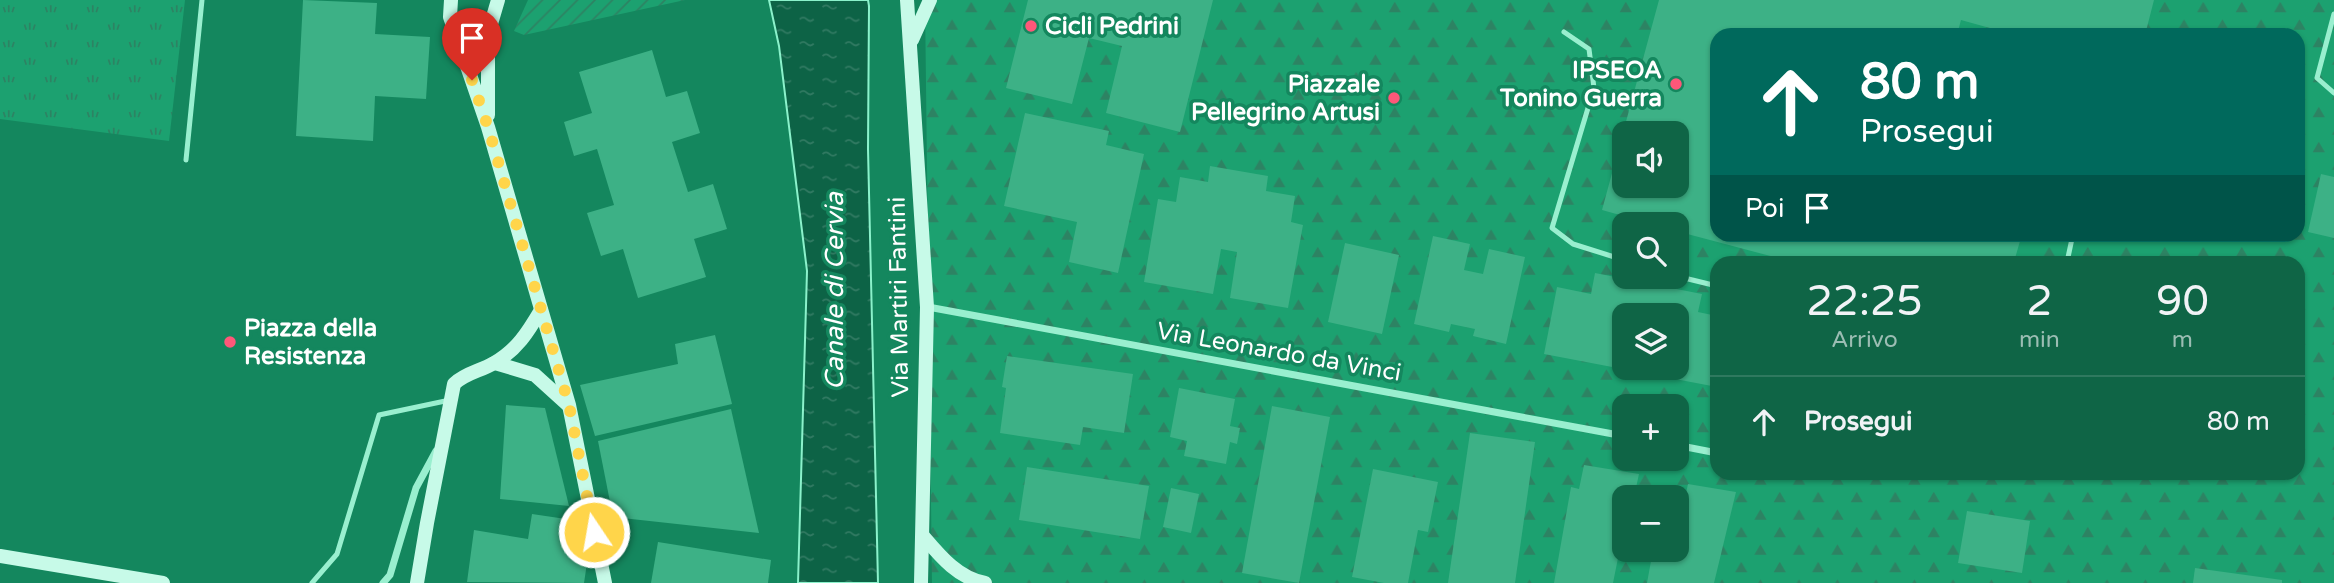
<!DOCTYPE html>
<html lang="it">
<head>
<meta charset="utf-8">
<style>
  body { margin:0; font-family:"Varela Round",sans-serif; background:#186b4d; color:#f1f3f6; height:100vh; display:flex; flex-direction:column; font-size:26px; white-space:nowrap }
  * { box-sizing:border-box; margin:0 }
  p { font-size:23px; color:#9bbdb3 }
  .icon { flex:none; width:38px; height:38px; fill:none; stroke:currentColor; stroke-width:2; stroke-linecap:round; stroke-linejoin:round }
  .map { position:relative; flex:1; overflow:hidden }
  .drawer { position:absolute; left:1710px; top:256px; width:595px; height:224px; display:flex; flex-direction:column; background:#0f6546; border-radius:21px; box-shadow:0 2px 5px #0004 }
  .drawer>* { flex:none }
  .top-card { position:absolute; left:1710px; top:28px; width:595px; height:214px; border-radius:21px; box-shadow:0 2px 5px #0004; background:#00695c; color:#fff; overflow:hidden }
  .controls { position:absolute; left:1612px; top:121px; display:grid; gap:14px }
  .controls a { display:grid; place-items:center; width:77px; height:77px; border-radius:14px; background:#0f6546; box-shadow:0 2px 5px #0004; font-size:35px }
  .pin { position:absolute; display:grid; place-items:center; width:60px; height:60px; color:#fff; margin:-72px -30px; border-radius:50% 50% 50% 0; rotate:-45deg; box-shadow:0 0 7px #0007 }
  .pin .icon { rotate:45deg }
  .me { position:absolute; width:77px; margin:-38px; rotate:348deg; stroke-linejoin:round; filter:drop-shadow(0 0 5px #0008) }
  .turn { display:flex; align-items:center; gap:24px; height:147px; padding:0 35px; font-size:32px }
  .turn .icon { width:91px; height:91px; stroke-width:2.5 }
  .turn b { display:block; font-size:49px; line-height:60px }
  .then { display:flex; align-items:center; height:66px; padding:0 35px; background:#0003; gap:14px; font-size:26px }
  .eta { display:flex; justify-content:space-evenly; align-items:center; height:119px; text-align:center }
  .eta b { font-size:42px; font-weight:600; line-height:49px }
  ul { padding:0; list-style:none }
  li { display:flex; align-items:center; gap:21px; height:91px; padding:0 35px; border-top:2px solid #2f795f }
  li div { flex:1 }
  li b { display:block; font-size:26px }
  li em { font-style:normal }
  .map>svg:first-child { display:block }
</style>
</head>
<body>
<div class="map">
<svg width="2334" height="583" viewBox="0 0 2334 583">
  <defs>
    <pattern id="forest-firs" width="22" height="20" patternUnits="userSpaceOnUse" patternTransform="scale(1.75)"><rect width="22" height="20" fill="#1ca170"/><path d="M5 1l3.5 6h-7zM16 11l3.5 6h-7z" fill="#2d8363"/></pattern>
    <pattern id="park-tufts" width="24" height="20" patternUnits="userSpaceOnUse" patternTransform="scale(1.75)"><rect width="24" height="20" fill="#1ca170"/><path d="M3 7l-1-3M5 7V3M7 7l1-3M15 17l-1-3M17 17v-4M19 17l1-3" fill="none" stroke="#2d8363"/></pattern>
    <pattern id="garden-furrows" width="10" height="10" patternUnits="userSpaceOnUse" patternTransform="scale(1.75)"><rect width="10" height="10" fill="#1ca170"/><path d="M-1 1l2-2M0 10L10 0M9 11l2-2" fill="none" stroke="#2d8363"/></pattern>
    <pattern id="water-ripples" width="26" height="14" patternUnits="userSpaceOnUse" patternTransform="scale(1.75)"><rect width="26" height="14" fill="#0d6346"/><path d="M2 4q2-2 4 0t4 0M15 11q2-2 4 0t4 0" fill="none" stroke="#317a62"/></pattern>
  </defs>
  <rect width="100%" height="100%" fill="#14875e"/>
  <path fill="url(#forest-firs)" fill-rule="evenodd" d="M925,0H2334V583H932ZM1717,35H2298V234H1717ZM1624,133H1676V186H1624ZM1624,224H1676V276H1624ZM1717,262H2298V472H1717ZM1624,315H1676V368H1624ZM1624,406H1676V458H1624ZM1624,497H1676V550H1624Z"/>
  <path fill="url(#park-tufts)" d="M0,0H185L169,141L0,119Z"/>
  <path fill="url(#garden-furrows)" d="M528,0H685L524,35L514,31Z"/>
  <path fill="url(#water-ripples)" stroke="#8bf2cb" stroke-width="2" d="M769,0H868L869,6L868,149L878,583H798L807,271L779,46Z"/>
  <g fill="#3db186" fill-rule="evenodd">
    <path d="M303,0L377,3L375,34L430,37L426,99L375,96L373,141L296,136Z"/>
    <path d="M1028,0H1213L1180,132L1106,113L1122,46L1089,38L1072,104L1006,88Z"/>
    <path d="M1659,0H2154L2145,35H2015L1961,20L1957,35H1717V234H2022L2014,262L2003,259L2002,262H1793L1676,231V224H1652L1602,210ZM1624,133H1676V186H1624Z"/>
    <path d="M652,50L666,97L687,91L700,133L672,142L688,192L713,184L727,229L694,239L706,277L638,298L623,249L601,256L587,213L614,205L597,149L574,156L564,122L592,113L579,72Z"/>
    <path d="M1025,113L1109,131L1106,145L1144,154L1118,273L1069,262L1077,222L1004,206Z"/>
    <path d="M1210,166L1268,176L1266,191L1295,196L1291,222L1303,225L1288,308L1230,298L1237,252L1221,249L1213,294L1144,282L1158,199L1176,202L1180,177L1208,182Z"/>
    <path d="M2321,174L2334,177V238L2308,232Z"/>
    <path d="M1433,236L1470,244L1464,270L1483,274L1489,249L1525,257L1506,344L1473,336L1475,329L1451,324L1449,332L1414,324Z"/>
    <path d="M1345,243L1399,255L1382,334L1328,322Z"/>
    <path d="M1595,273L1702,294L1698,312L1717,316V387L1544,354L1557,287L1591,294ZM1624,315H1676V368H1624Z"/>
    <path d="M715,335L732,404L595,436L580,385L678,364L675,344Z"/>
    <path d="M1007,356L1133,374L1124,433L1083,427L1080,445L1000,433L1006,388L1002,387Z"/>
    <path d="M1179,388L1235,399L1230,426L1240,428L1237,444L1230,442L1226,464L1184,456L1187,441L1170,437Z"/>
    <path d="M506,405L545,408L569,506L500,499Z"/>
    <path d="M1272,406L1330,417L1299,583L1242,573Z"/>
    <path d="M731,409L759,533L613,517L598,441Z"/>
    <path d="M1470,433L1535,442L1515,583H1448Z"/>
    <path d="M1584,465L1639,474L1634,497H1624V528L1613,583H1554L1571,487L1579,489Z"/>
    <path d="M1027,467L1149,486L1140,539L1019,520Z"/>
    <path d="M1373,469L1438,482L1428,532L1418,530L1408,583H1384L1352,577Z"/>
    <path d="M1688,484L1736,492L1714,583H1647L1653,550H1676V497H1672L1673,491L1686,493Z"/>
    <path d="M1171,488L1199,494L1191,533L1163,527Z"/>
    <path d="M1967,511L2030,521L2022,573L1958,563Z"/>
    <path d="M532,514L593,523L584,583L467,582L474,530L528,539Z"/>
    <path d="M658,542L771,560L768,583H651Z"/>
    <path d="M2195,568L2282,580V583H2193Z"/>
  </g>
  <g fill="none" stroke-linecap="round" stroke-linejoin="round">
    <g stroke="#99efcf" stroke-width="5">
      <path d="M2334,14L2317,78L2334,93"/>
      <path d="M1564,32L1589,49L1594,88L1552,228L1573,244L1624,260"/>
      <path d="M186,160L202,0"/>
      <path d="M2067,262L2073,234"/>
      <path d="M1676,276L1717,286"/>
      <path d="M312,583L337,554L379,415L450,400"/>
    </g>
    <g stroke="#99efcf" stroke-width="7">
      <path d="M928,307L1624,436"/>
      <path d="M1676,445L1717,453"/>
      <path d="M383,583L390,575L416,488L436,451"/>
    </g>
    <g stroke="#c7fae8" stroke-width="14">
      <path d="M451,0L450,17L488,127L569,405L605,583"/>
      <path d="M907,0L927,307L921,583"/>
      <path d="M912,40L930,0"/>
      <path d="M488,115V34L498,0"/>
      <path d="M495,363L535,375L567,404"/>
      <path d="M923,536C940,556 958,578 985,583"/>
      <path d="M0,556L163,583"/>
      <path d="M417,583L427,523L454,384C465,373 481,371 494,363C517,350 528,332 541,310"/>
    </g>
  </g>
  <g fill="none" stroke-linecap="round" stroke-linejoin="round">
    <path stroke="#ffd54a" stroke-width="12" stroke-dasharray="0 21.6" d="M472,80L488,127L569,405L594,532"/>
  </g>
  <g fill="#ff5779" stroke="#14875e" stroke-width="2.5">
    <circle cx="1031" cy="26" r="7"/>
    <circle cx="1676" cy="84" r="7"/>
    <circle cx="1394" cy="98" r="7"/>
    <circle cx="230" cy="342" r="7"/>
  </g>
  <g text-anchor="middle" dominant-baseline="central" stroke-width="7" stroke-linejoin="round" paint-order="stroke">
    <g font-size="24" font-weight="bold" fill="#fff" stroke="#14875e" text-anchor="start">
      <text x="1045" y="26">Cicli Pedrini</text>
      <text x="1662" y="70" text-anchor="end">IPSEOA<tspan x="1662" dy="28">Tonino Guerra</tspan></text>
      <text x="1380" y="84" text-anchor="end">Piazzale<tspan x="1380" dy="28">Pellegrino Artusi</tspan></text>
      <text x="244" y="328">Piazza della<tspan x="244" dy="28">Resistenza</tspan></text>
    </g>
    <g font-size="24" fill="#fff" stroke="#14875e">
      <text transform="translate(899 297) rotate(-91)">Via Martiri Fantini</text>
      <text transform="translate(1279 352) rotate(10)">Via Leonardo da Vinci</text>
    </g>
    <g font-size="26" font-style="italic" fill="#fff" stroke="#14875e">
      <text transform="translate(834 291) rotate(-90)">Canale di Cervia</text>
    </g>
  </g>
</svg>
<div class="controls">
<a><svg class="icon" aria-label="sound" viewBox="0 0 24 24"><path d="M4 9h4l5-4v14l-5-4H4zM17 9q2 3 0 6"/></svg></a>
<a><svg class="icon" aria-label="search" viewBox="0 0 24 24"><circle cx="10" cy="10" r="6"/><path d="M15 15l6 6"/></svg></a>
<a><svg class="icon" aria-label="layers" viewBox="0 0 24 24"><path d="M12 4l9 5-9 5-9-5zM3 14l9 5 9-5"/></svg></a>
<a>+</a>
<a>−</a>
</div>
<div class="pin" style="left:472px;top:80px;background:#d93025"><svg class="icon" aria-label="arrive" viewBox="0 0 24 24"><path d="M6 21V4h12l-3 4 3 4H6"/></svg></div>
<svg class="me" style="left:594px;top:532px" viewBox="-20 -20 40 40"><circle r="17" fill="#ffd54a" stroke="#fff" stroke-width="3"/><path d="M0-11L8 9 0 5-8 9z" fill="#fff"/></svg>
<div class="top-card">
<div class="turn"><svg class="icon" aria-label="ahead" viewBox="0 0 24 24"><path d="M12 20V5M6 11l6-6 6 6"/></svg><div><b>80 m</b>Prosegui</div></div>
<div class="then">Poi<svg class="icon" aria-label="arrive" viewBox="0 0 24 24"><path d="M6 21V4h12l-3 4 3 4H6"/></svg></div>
</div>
<section class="drawer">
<div class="eta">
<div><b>22:25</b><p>Arrivo</p></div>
<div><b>2</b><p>min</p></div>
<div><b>90</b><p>m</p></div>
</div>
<ul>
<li><svg class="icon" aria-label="ahead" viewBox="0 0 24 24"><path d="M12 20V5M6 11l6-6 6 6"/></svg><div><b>Prosegui</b></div><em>80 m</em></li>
</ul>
</section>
</div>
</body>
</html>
